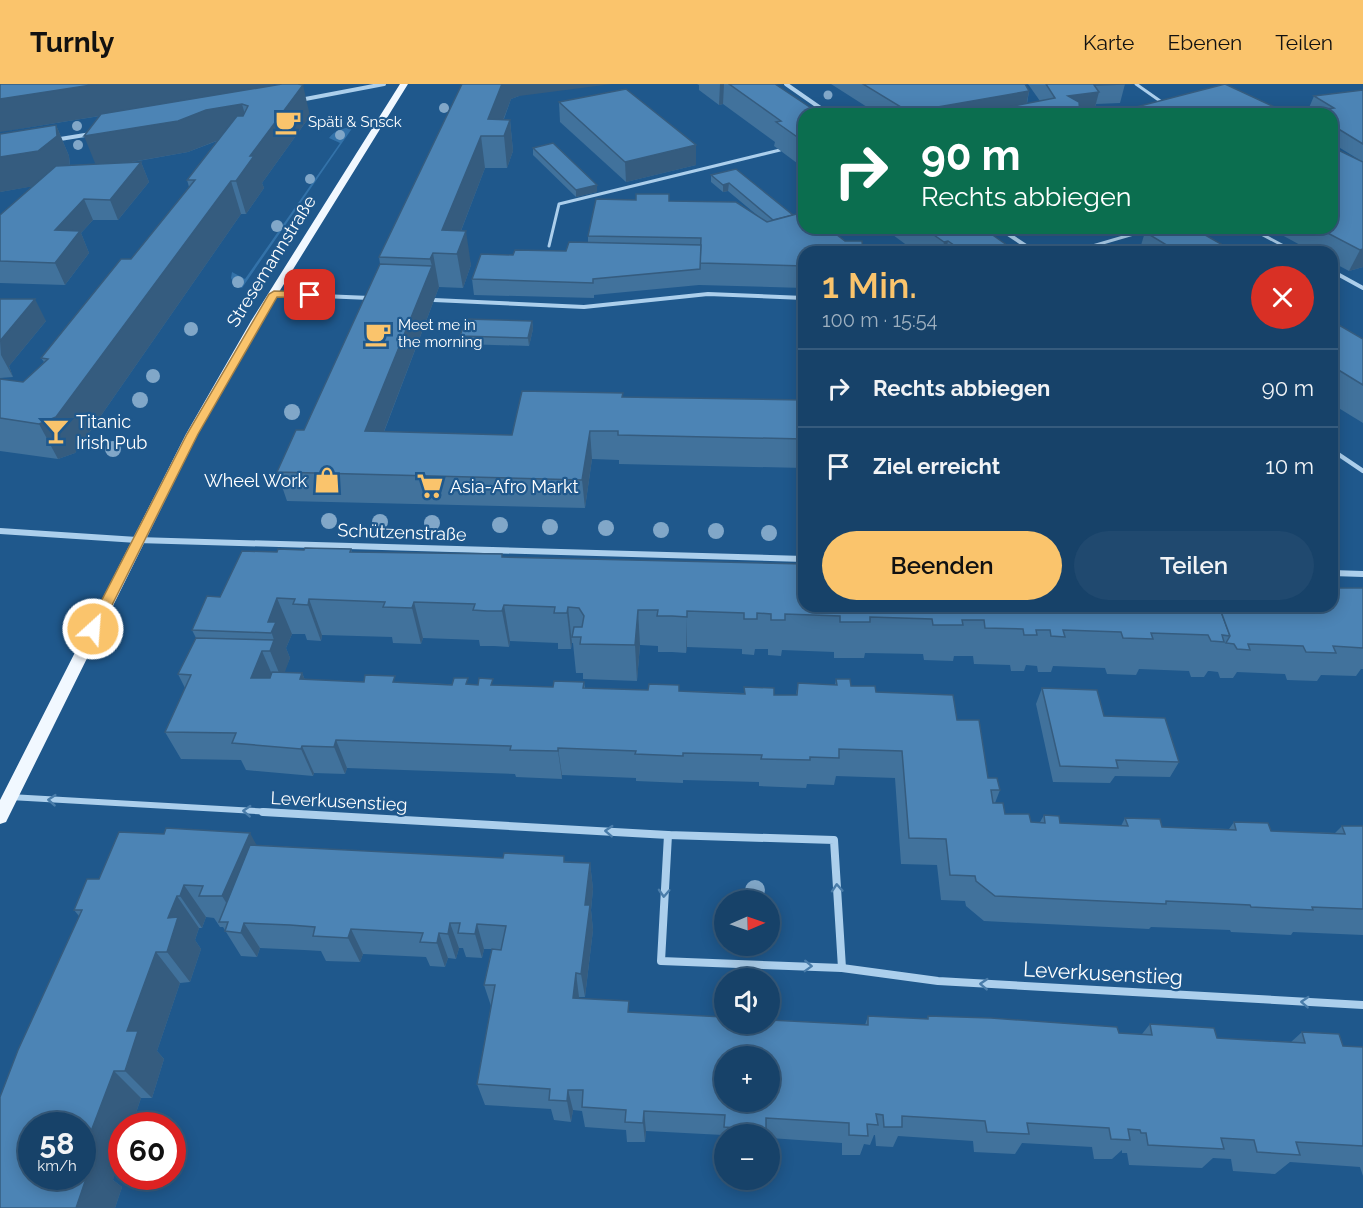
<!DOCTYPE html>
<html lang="de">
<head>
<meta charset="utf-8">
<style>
  body { margin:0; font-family:Raleway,sans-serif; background:#20496f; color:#f1f3f6; height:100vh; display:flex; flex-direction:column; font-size:22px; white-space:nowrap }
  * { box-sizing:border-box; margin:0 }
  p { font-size:20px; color:#9eb0c0 }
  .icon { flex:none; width:33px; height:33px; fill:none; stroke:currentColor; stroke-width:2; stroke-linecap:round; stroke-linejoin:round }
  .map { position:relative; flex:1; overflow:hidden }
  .panel { position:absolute; left:798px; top:162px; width:540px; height:366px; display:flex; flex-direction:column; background:#174269; border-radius:18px; box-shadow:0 3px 15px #0003,0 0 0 2px #365b7d }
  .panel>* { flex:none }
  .banner { position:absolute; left:798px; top:24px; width:540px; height:126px; border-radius:18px; box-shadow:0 3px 15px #0003,0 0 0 2px #365b7d; background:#0b6e4f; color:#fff; overflow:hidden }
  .needle { width:39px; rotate:88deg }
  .buttons { position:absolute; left:714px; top:806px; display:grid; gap:12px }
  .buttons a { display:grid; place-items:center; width:66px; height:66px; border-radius:50%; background:#174269; box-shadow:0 3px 15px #0003,0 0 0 2px #365b7d; font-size:30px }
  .speed { position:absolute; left:18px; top:1028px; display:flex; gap:12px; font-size:30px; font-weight:700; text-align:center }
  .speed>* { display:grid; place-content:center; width:78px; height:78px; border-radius:50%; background:#174269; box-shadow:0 3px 15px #0003,0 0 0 2px #365b7d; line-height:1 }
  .speed small { font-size:15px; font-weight:400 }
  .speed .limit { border:9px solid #d22; background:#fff; color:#111 }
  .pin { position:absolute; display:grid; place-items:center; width:51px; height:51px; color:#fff; margin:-26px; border-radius:12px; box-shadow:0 3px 9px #0006 }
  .me { position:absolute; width:66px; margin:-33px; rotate:26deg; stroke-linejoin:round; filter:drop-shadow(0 0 4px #0008) }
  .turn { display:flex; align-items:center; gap:21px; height:126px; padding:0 24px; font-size:27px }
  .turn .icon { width:78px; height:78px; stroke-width:2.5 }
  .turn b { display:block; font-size:42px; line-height:51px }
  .round { display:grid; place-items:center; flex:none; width:63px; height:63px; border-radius:32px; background:#20496f }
  .overview { display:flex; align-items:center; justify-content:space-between; height:102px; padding:0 24px }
  h1 { font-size:36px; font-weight:600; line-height:45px; color:#fac46c }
  .cta { display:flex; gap:12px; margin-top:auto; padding:12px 24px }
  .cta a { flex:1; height:69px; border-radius:36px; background:#fac46c; color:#111; font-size:24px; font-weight:600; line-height:69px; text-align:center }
  .cta a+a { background:#20496f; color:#f1f3f6 }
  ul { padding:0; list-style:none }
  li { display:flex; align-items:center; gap:18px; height:78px; padding:0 24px; border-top:2px solid #365b7d }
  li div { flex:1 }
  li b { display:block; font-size:22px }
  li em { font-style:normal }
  header { display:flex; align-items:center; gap:36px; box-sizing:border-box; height:84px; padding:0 30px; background:#fac46c; color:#111 }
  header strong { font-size:28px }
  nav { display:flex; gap:33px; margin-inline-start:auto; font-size:21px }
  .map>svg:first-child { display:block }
</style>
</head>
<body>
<header>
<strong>Turnly</strong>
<nav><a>Karte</a><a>Ebenen</a><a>Teilen</a></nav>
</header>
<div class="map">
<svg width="1363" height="1124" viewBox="0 0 1363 1124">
  <rect width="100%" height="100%" fill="#1f588c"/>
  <path fill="#3372a9" d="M353,43L242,204L235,201L231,194L232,188L245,195L340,59L329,54C335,46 343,44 353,43Z"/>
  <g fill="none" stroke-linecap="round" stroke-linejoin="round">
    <g stroke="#accfec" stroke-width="3">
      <path d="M1136,0L1163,19"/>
      <path d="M1250,144L1295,168"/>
      <path d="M549,162L559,120L780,66"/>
      <path d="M1072,168L1154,144"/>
    </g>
    <g stroke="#accfec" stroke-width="4">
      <path d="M1332,187L1363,204"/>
      <path d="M274,210L370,214"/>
      <path d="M434,216L584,223L708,210L804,214"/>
    </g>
    <g stroke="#accfec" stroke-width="4">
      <path d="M786,0L829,30"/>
      <path d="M300,16L384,0"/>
      <path d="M54,56L91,50"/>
      <path d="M999,144L1035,168"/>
    </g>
    <path stroke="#accfec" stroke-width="4.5" d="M1332,366L1363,387"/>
    <g stroke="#accfec" stroke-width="6">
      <path d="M0,447L137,456L804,475"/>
      <path d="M1332,489L1363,490"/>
      <path d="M10,713L289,729"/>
    </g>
    <g stroke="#accfec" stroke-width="8">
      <path d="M263,728L668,751L834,756L842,884"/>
      <path d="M668,751L661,877L842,884L938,897L1363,921"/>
    </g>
    <path fill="#f1f8ff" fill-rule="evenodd" d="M400,0H408L261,237L198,350L6,738L0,740V716L186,350L251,237Z"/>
  </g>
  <g fill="#81a7c8">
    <circle cx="828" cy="11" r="4.5"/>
    <circle cx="444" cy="24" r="5"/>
    <circle cx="77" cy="42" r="5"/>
    <circle cx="340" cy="51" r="5"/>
    <circle cx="78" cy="61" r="5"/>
    <circle cx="310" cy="95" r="5"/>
    <circle cx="277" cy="142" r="6"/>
    <circle cx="238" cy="198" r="6"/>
    <circle cx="191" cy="245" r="7"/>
    <circle cx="153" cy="292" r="7"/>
    <circle cx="140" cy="316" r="8"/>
    <circle cx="292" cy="328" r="8"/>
    <circle cx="113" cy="365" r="8"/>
    <circle cx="329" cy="437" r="8"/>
    <circle cx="380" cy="438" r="8"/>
    <circle cx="432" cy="439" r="8"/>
    <circle cx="500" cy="441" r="8"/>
    <circle cx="550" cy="443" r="8"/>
    <circle cx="606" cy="444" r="8"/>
    <circle cx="661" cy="446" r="8"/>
    <circle cx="716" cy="447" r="8"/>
    <circle cx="769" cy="449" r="8"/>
    <circle cx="755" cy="806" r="10"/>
  </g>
  <g fill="#41729c">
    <path d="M462,0L519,12L511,15L504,35L510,36L513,67L507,84H485L461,147L471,181L463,204L439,203L384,348L512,351L623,309V313L804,316V384L619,380V376L592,375L585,424L287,417L277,388L304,346L380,180L379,173Z"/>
    <path d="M697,0H775L804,30V81L801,82L774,62L775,58L723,20L719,21L699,6V1Z"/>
    <path d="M831,0H1025L1029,7L1027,20L1040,17L1028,0H1125L1120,19L1096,20L1094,27L1080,30H878Z"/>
    <path d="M274,1L310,32L262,99L264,104L246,130H241L75,369L58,375L0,367V295L23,298L44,278L41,274L131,175L189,103L187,96L217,57L188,68L127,79L141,78L149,98L118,136H93L81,149L89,169L65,201L0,199V131L33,102L0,108L56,41L69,72L70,82L96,80L100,32L0,48Z"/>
    <path d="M1363,6V183L1349,187L1332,178V168H1313L1269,144H1332L1358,75L1332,59V30H1308L1310,27L1308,26L1314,12Z"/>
    <path d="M559,18L696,61V81L626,98L560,38Z"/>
    <path d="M533,64L597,108L576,113L533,71Z"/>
    <path d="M736,85L804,168V204L699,201L594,211V214L474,211L472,195L513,171L566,167L588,158V152L669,117L758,132L728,107L723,108L711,98V91Z"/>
    <path d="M890,144H989L988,148L1014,166L1025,168H916L893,151V147Z"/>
    <path d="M1145,148L1235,168H1139Z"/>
    <path d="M0,215L46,237L9,282L13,293L0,294Z"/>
    <path d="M532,237L533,245L529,262L462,260L460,252Z"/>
    <path d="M1332,237L1363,255V339L1332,320Z"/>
    <path d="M351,465L352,468L502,473L1332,522L1363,504V585H1361L1356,592L1321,591L1317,597L1287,596L1285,590L1237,588L1233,594H1220L1218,588L1210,587H1208L1204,593H1191L1189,587L1139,585L1136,591L1107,590L1105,584L1053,582L1051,588H1038L1037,582L1026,581L1024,587H1011L1010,581L974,580L973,572H954L953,577L924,576L923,570L865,569L864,574H834V568L782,566L781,572L768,571V565H755L754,571L742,570V565L687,563L686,569L672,568H658V562L640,561L637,597L583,595V589H576L573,559H572L571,565H558V559L510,557L509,563L494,562H480L479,556L423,554L421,560L393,559L392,553L322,551L321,557L307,556L305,550H292L286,564L290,574L284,588L302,589L305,596L553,603L584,598L585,604L648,606L679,601V607L744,609V603L774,611H796L798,599L835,601L836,595L851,602L876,608L957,636L988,694L1000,706L995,719L1005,730L1031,738H1040L1044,731L1060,739L1121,742L1125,734L1162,743L1229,745L1234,738L1271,747L1335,749L1342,742H1363V851L1293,848L1291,851L1231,848L1230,846L1151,843L1149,845L984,837L966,822L965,817L941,816L937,781L901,780L895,694L836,692L834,701L807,700L806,704L759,702V698L683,696V699L660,698L636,697V694L562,691V695L516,693L515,690L347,684L345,690L314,689L313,692L246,686L241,676L181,675L165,648L185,604L178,590L196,554L192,546L220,513L277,468L304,466Z"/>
    <path d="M1042,604L1104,632L1179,678L1170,693L1115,692L1110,699L1053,698L1036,620Z"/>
    <path d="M256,761L590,779L593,805L591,826L593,846L585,913H579V915L630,928L865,941L868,932L927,935L928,932L1119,949L1142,950L1150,940L1217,954L1291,958L1302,948L1343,962L1363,963V1092L1360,1083L1290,1078L1275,1090L1233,1087L1231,1075L1213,1074L1202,1084L1129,1081L1127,1069H1122V1066L1112,1075H1094L1092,1063L1022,1059L1015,1070L974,1068L973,1057L898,1052L893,1063L876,1062L875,1051H874L870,1061L864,1060L860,1071H842V1059L770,1054V1050H724V1063H723V1051L646,1047L645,1058H627L626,1046L585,1043L582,1027L573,1026L571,1038L554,1036L551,1025L485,1021L477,1000L491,922L484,901L492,865H484L482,874L466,873L463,864H459L456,875L448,874L445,883L430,882L426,873L363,870L360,878L326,877L321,867L304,866L260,864L257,873L241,872L223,843H220L214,834L206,833L202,844H199L195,856L201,865L190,898L180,899L157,967L164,975L152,1014H141L132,1041H122L113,1096L122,1103L115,1124L79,832L74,826L99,795Z"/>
  </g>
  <g fill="#355c7f">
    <path d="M98,0H274L273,4L0,48V15Z"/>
    <path d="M502,0H612L519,12L511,15L497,52L488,35Z"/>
    <path d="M720,0H724L723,20L719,21Z"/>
    <path d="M303,1L310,32L262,99L264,104L246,130L236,97L250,72Z"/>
    <path d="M1029,7L1025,27L1007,30H909V28Z"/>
    <path d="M1099,8L1094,27L1075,30L1068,12Z"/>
    <path d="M242,20L251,51L216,57L188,68L97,84L84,52L206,26Z"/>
    <path d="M510,36L513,67L507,84L504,52Z"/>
    <path d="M56,41L69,72L70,83L52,99L0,108V73Z"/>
    <path d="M481,52L485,84L452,170L442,146Z"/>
    <path d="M804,56V81L801,82L803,57Z"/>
    <path d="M696,61V81L626,98L625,78Z"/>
    <path d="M141,78L149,98L118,136L110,116Z"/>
    <path d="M231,97L241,130L75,369L58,375L39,340Z"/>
    <path d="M729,99L728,107L723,108V101Z"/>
    <path d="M597,101V108L576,113V106Z"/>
    <path d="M84,115L93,136L81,149L89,169L65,201L55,179V146Z"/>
    <path d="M466,147L471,181L463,204L457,170Z"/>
    <path d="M948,157L946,168H942L944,158Z"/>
    <path d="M1363,165V183L1349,187L1360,166Z"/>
    <path d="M433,169L439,203L373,376L365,347L432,182L430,175Z"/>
    <path d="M35,215L46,237L9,282L13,293L1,271L0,257Z"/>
    <path d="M532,237L533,245L529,262L528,254Z"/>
    <path d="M590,347L592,375L585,424L582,396Z"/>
    <path d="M277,514L292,550L286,564L290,574L282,596L270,567L274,556L268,538Z"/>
    <path d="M309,515L322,551L321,557L308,521Z"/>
    <path d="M414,518L423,554L421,560L412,524Z"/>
    <path d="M504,521L510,557L509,563L502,527Z"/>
    <path d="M568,523L572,559L571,565L567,529Z"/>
    <path d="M638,526L640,561L637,597L635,561Z"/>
    <path d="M687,527V563L686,569L687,533Z"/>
    <path d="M262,567L274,595L251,594Z"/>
    <path d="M302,589L314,617L300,595Z"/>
    <path d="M336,656L347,684L345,690L334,663Z"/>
    <path d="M302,662L314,689L313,692L301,665Z"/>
    <path d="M558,664L562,691V695L558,667Z"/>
    <path d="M250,749L268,782L244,839L260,864L257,873L241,849L242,844L222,812Z"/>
    <path d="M590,779L593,805L591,826L593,846L585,913L581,890L585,821Z"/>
    <path d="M184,801L206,833L202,844L180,812Z"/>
    <path d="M177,812L199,844L195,856L201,865L190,898L167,868L168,834Z"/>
    <path d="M450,839L459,864L456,875L448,850Z"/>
    <path d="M477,840L484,865L482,874L475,850Z"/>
    <path d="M351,845L363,870L360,878L348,854Z"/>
    <path d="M439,849L448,874L445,883L437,859Z"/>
    <path d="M156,868L180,899L157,967L164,975L152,1014L125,987L127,947Z"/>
    <path d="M576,889L579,913L577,938L573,914Z"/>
    <path d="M114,987L141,1014L132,1041H122V1071L113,1096L122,1103L115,1124H76L82,1082V1071Z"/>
    <path d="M568,1006L573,1026L571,1038L567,1017Z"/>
    <path d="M644,1027L646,1047L645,1058L643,1039Z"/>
  </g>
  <g fill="#4c84b5" stroke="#355c7f" stroke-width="1.5" fill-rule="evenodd">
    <path d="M0,0H98L0,15Z"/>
    <path d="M282,0H298L303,1L250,72H254L236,97H231L56,333L39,340L0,334V295L23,298L48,275L41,274L121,175H131L195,96H187L237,32H243L248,22L242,20L206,26L178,37L84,52L101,30Z"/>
    <path d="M462,0H502L488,35L510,36L504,52H481L442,146L466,147L457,170L433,169L430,175L379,173Z"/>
    <path d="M729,0H775L820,30H804V56L803,57L776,38L781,37Z"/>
    <path d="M863,0H1025L1029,7L909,28Z"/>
    <path d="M1046,0H1125L1094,1L1099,8L1068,12L1079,18L1080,30H971L1055,14Z"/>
    <path d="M1225,0L1283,27L1272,30H1109Z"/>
    <path d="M626,5L696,61L625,78L559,18Z"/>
    <path d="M1363,6V60L1332,41V30H1314L1310,27L1334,24L1314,12Z"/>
    <path d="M56,41L57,52L38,67L0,73V50Z"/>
    <path d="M553,59L597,101L576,106L533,64Z"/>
    <path d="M1332,63L1363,78V165L1360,166L1318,144H1332Z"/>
    <path d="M141,78L110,116L84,115L55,146L80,147L55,179L0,177V131L56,82Z"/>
    <path d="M736,85L793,131L773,136L729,99L723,101L711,91Z"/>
    <path d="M636,110H669V117L736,118L767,138L804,128V144H828L845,157H862L863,168H804V182L700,179L701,154L588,152L596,115L636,116Z"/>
    <path d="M924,144H989L984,145L1014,166L1019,164L1025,168H964L948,157L944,158Z"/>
    <path d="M1159,144H1193L1235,168H1178L1145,148Z"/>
    <path d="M569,158L701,161L700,185L593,195V199L472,195L481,170L513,171L515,166L566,167Z"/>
    <path d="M380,180L432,182L365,347L512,351L522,307L623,309L622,313L804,316V355L618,351V347H590L582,396L277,388L296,346H304Z"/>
    <path d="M0,215H35L0,257Z"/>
    <path d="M466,235L532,237L528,254L460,252Z"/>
    <path d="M1332,237L1363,255V301L1332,282Z"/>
    <path d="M305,464L351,465L350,468L502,470V473L804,480V522H1219L1230,552L1222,551L1224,558L1211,557L1208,551L1151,549L1153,555L1123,554L1121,548L1063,546L1065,553L1051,552L1050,546H1036L1037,551H1024L1023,545L985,544L984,536H962L963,541H933L932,535L870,533V538H840V532L785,530V536H771V530L757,529V535H744V529L687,527V533L672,532H657L658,526H638L635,561L580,560L581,553H572L574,543H582L584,532L579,524L568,523L567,529H554L555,523L504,521L502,527H487L473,526L475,520L414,518L412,524L383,523L385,518L309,515L308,521L293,520L295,515L277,514L268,538H276L271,549L192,546L207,512L220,513L242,467L277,468L278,465L304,466Z"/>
    <path d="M1332,504H1363V564L1333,562L1336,569L1306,568L1303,562L1248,560L1250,566L1237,565L1234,560L1226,559L1230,552L1219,522H1332Z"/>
    <path d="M196,554L274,556L270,567H262L251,594H270L272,588L302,589L300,595L364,598L365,591L395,592L393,598L452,601L454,594H468L466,600L478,601L479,594L493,595L491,601L553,603L554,597L584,598L583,604L648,606L649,600L679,601V607L745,610L744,603L774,604V611H797L798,599L837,601L836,595H850L851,602H875L876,608L953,611L957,636H979L988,694H997L1000,706H991L993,719H1003L1005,730H1029L1031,738L1045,739L1044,731L1059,732L1060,739L1128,742L1125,734L1160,735L1162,743L1236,746L1234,738L1268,739L1271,747L1345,750L1342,742H1363V825L1312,823L1313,826L1251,823L1250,821L1166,817V820L995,812L976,797L975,792L950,791L946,755L909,754L902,667L839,665V674L810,673V676L761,675L762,671L683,669V672L635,670L636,667L558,664V667L510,666L511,662L336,656L334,663L302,662L301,665L232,659L236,649L165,648L191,591L178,590Z"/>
    <path d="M1042,604L1097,606L1104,632L1165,634L1179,678L1116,676L1118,684L1060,682Z"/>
    <path d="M166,744L250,749L222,812H199L203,802L184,801L180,812H177L168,834L178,833L167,868H156L127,947H138L125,987H114L82,1071V1041H32V1092H82V1080H91L76,1124H0V1013L18,966L82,826H74L87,795H99L119,748L164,750Z"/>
    <path d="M250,761L503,774L504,769L564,772V778L590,779L585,821H590L581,890L576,889L573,914L629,917L628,928L724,933V939H770V936L868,941V932L928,935V932L991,934L1117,943L1119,949L1152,951L1150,940L1214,944L1217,954L1305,959L1302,948L1339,950L1343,962L1363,963V1062L1296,1058L1300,1071L1257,1068L1254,1056L1221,1054L1224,1065L1148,1061L1146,1049H1141L1140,1046L1128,1045L1130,1056L1111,1055L1109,1044L1027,1039L1029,1050L987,1048L985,1037L902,1032V1043H884L883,1031L876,1030L878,1041L867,1040L868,1052L849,1051V1039L766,1034V1046L724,1043L725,1031L644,1027L643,1039L625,1038L626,1026L582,1023L583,1006H568L567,1017L549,1016L550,1005L477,1000L495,901H484L492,865L501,866L506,842L477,840L475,850L458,849L460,839H450L448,850L439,849L437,859L420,858L423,849L351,845L348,854L313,852L315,843L290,841L244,839L241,849L225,847L228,838H219ZM724,972H770V1017H724Z"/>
  </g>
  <defs><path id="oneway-chevron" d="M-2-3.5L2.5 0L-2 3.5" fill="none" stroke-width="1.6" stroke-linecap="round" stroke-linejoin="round" transform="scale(1.5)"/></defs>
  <g stroke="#497ca9">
    <use href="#oneway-chevron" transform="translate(52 716) rotate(-176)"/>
    <use href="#oneway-chevron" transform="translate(247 727) rotate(-177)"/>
    <use href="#oneway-chevron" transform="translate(609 747) rotate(-177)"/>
    <use href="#oneway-chevron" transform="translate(837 804) rotate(-94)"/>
    <use href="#oneway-chevron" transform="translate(664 809) rotate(93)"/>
    <use href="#oneway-chevron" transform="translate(808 882) rotate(2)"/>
    <use href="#oneway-chevron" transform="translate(984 900) rotate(-177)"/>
    <use href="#oneway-chevron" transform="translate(1305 918) rotate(-177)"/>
  </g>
  <path fill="#fac46c" stroke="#a27f46" stroke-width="1.5" d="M274,207L310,208L315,211L310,214L277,213L198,350L100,545L93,550L89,548L87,545L187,350L269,210Z"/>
  <defs>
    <g id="cafe-bare" transform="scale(2.07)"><path d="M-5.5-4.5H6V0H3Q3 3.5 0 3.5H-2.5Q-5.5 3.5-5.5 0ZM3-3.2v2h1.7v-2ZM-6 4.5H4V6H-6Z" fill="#fac46c" stroke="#1f588c" stroke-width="2.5" paint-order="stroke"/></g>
    <g id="bar-bare" transform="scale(2.07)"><path d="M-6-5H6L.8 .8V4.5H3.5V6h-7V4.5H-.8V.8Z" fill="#fac46c" stroke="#1f588c" stroke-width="2.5" paint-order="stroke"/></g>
    <g id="shop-bare" transform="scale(2.07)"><path d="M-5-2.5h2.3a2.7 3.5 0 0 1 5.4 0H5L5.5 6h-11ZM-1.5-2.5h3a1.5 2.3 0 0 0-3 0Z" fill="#fac46c" stroke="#1f588c" stroke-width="2.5" paint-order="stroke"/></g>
    <g id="supermarket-bare" transform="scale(2.07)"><path d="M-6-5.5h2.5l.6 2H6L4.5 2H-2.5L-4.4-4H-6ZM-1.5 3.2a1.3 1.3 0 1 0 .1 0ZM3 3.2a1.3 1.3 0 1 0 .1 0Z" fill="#fac46c" stroke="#1f588c" stroke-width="2.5" paint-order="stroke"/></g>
  </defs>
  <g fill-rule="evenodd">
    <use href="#cafe-bare" x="288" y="38"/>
    <use href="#cafe-bare" x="378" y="250"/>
    <use href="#bar-bare" x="56" y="347"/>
    <use href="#shop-bare" x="327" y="396"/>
    <use href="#supermarket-bare" x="430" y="402"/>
  </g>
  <g text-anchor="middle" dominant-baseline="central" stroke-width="4.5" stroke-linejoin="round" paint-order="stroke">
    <g font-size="15" fill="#fff" stroke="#1f588c" text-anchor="start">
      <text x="308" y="38">Späti &amp; Snsck</text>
      <text x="398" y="241">Meet me in<tspan x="398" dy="17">the morning</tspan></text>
    </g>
    <g font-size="18" fill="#fff" stroke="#1f588c">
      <text transform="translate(271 177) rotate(-58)">Stresemannstraße</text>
      <text transform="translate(402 448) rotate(2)">Schützenstraße</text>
      <text transform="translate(339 717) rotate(3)">Leverkusenstieg</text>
    </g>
    <g font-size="18" fill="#fff" stroke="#1f588c" text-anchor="start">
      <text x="76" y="337">Titanic<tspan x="76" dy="21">Irish Pub</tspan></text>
      <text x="307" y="396" text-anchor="end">Wheel Work</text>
      <text x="450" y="402">Asia-Afro Markt</text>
    </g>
    <g font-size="21" fill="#fff" stroke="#1f588c">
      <text transform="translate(1103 889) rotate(3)">Leverkusenstieg</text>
    </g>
  </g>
</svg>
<div class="buttons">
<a><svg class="needle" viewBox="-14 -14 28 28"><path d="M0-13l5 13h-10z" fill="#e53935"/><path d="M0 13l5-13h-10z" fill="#9eb0c0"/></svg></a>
<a><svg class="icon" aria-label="sound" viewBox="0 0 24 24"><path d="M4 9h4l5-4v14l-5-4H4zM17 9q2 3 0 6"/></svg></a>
<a>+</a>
<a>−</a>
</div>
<div class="speed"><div>58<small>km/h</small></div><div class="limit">60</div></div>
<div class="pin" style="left:310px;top:211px;background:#d93025"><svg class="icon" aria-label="arrive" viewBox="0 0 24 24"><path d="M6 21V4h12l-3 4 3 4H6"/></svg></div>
<svg class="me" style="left:93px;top:545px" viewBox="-20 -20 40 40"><circle r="17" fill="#fac46c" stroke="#fff" stroke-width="3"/><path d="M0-11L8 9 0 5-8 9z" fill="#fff"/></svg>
<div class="banner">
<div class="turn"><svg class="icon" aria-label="right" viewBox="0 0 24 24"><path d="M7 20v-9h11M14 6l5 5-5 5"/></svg><div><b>90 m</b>Rechts abbiegen</div></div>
</div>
<section class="panel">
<div class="overview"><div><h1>1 Min.</h1><p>100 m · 15:54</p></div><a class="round" style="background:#d93025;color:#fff"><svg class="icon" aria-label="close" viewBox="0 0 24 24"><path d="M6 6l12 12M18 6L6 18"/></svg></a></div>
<ul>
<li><svg class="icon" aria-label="right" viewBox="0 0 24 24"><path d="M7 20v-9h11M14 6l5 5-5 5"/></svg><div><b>Rechts abbiegen</b></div><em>90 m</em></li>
<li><svg class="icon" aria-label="arrive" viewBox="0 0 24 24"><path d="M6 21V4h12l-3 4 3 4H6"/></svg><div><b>Ziel erreicht</b></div><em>10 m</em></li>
</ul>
<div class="cta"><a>Beenden</a><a>Teilen</a></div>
</section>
</div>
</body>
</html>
